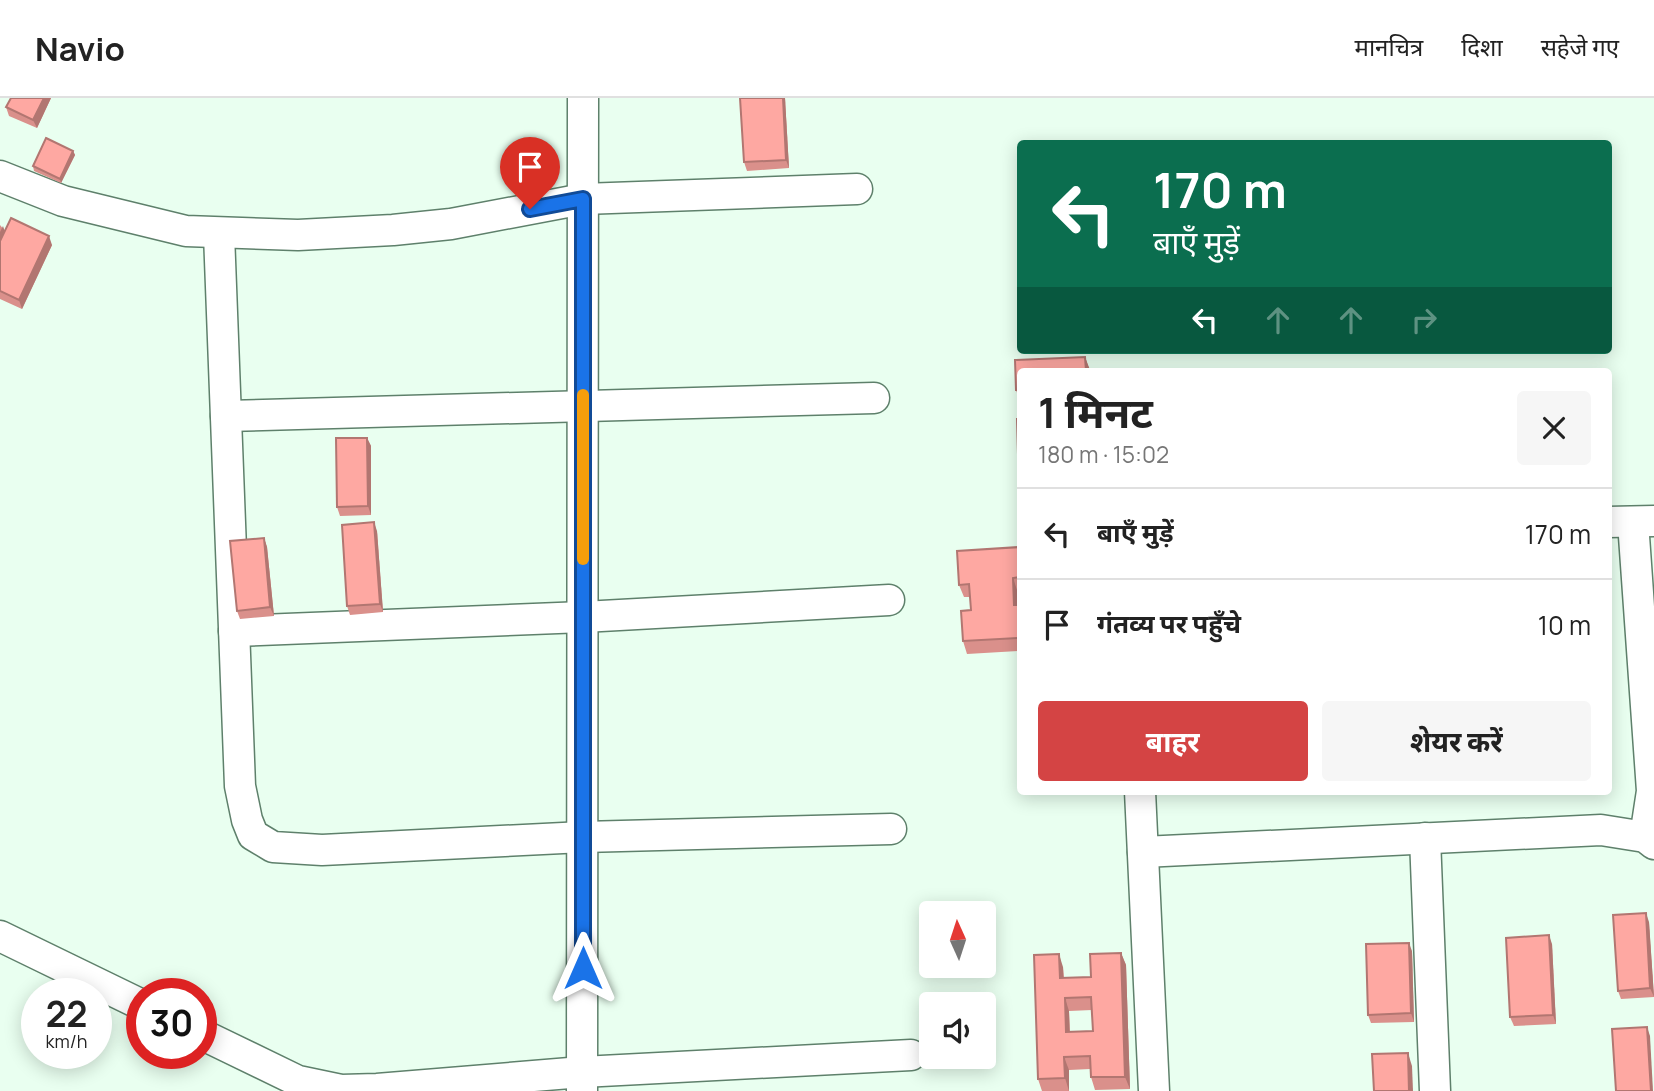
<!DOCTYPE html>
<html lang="hi">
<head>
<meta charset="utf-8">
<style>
  body { margin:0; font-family:Manrope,"Noto Sans Devanagari",sans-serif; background:#f6f6f6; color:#222; height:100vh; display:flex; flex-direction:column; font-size:26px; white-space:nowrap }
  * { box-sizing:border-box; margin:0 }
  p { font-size:23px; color:#767676 }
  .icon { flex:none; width:38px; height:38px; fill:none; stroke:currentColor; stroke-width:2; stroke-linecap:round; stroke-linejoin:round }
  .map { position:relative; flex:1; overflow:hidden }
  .sheet { position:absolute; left:1017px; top:270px; width:595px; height:427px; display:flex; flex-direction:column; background:#fff; border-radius:7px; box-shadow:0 4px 18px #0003 }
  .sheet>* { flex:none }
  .guide { position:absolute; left:1017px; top:42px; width:595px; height:214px; border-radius:7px; box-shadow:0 4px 18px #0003; background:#0b6e4f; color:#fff; overflow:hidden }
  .needle { width:46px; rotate:357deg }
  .fabs { position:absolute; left:919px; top:803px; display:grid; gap:14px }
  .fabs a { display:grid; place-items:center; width:77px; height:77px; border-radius:7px; background:#fff; box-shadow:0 4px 18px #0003; font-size:35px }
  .speed { position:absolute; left:21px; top:880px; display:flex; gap:14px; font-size:35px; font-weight:700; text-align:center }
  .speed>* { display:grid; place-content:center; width:91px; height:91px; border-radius:50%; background:#fff; box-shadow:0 4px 18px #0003; line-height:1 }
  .speed small { font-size:18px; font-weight:400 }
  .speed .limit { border:10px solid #d22; background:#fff; color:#111 }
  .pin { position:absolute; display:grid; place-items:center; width:60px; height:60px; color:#fff; margin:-72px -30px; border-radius:50% 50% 50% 0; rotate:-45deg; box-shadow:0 0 7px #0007 }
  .pin .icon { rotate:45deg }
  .me { position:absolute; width:77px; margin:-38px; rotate:0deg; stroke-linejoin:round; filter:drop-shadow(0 0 5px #0008) }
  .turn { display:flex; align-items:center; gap:24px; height:147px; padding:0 21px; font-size:32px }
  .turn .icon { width:91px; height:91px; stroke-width:2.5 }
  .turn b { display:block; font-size:49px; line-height:60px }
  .lanes { display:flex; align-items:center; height:66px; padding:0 21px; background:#0003; justify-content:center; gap:35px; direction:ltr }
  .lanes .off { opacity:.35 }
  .round { display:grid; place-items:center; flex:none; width:74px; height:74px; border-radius:7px; background:#f6f6f6 }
  .head { display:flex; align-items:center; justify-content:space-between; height:119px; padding:0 21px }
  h1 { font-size:42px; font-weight:700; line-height:52px }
  .button { display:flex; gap:14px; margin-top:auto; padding:14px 21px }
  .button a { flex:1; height:80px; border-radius:7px; background:#d44444; color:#fff; font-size:28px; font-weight:700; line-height:80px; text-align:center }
  .button a+a { background:#f6f6f6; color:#222 }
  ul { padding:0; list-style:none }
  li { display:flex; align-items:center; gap:21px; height:91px; padding:0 21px; border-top:2px solid #e0e0e0 }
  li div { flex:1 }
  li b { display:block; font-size:26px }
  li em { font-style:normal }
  header { display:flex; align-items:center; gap:42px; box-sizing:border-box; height:98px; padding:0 35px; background:#fff; border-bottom:2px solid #e0e0e0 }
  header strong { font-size:33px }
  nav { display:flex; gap:38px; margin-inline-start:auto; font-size:24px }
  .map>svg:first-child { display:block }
</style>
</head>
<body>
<header>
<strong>Navio</strong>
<nav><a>मानचित्र</a><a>दिशा</a><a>सहेजे गए</a></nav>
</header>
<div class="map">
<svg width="1654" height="993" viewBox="0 0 1654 993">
  <rect width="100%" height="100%" fill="#e9fff0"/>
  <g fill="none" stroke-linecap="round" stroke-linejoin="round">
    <g stroke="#5e806b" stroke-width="33">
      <g id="street">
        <path d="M0,78L63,103L186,133L298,137L393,132L451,126L583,101L857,91"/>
        <path d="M219,136L240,688L247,722L253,737L273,749L322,752L583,739L891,731"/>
        <path d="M226,318L874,300"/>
        <path d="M1608,424L1654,423"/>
        <path d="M1633,424L1652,693L1645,739"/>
        <path d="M234,533L583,519L889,502"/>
        <path d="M1140,693L1154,993"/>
        <path d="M1425,740L1435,993"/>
        <path d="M1143,754L1601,732L1645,739L1654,746"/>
        <path d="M0,838L142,907"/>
        <path d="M201,936L298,983L341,992L377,991L582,974L911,957"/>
        <path d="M582,993L583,0"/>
      </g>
    </g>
    <use href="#street" stroke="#fff" stroke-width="30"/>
  </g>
  <g fill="#da908b" fill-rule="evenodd">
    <path d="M51,0L37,30L9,18L6,9Z"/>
    <path d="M785,0L789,70L747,73L744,64Z"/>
    <path d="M73,53L75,57L61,85L34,73L33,68Z"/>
    <path d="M0,127L5,133L52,147L22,211L0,201Z"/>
    <path d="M1085,259L1090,273H1020V303L1016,292L1015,262Z"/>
    <path d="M367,340L371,348V417L340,418L337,409Z"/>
    <path d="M377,433L383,514L350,517L347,508Z"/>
    <path d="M264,440L267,449L274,518L240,521L237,513Z"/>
    <path d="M1020,449V492H1017L1018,507H1020V553L967,556L963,543L971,512L970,499H964L959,487Z"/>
    <path d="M1649,824L1654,899L1621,901L1618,893Z"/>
    <path d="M1552,846L1556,926L1514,928L1510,919Z"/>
    <path d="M1412,853L1414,924L1371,925L1368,917Z"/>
    <path d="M1121,855L1126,867L1130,991L1095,992L1091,979L1090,971L1069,972V993H1042L1038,981L1063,869L1064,880L1091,879ZM1092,912L1093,933L1070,934L1069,913Z"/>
  </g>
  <g fill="#b27671">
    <path d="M44,0H51L37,30L33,22Z"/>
    <path d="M783,0H785L789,70L786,62Z"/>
    <path d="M73,53L75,57L61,85L60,81Z"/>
    <path d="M3,128L6,137L0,150V134Z"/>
    <path d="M49,138L52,147L22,211L19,202Z"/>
    <path d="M1085,259L1090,272V273H1086Z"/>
    <path d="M367,340L371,348V417L368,408Z"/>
    <path d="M374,424L377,433L383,514L380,506Z"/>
    <path d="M264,440L267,449L274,518L270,509Z"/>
    <path d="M1013,480L1017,492L1019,520L1014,507Z"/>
    <path d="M1646,815L1649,824L1654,899L1650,890Z"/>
    <path d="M1549,837L1552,846L1556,926L1553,917Z"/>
    <path d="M1409,845L1412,853L1414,924L1411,915Z"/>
    <path d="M1121,855L1126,867L1130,991L1125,979Z"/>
    <path d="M1059,856L1063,869L1064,893L1060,880Z"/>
    <path d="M1065,900L1069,913L1070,947L1066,934Z"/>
    <path d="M1647,929L1650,938L1653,993H1651Z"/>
    <path d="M1408,955L1412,968L1413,993H1409Z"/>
    <path d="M1064,959L1069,972V993L1065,980Z"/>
  </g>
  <g fill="#fea8a2" stroke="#b27671" stroke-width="2" fill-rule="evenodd">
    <path d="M11,0H44L33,22L6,9Z"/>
    <path d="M740,0H783L786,62L744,64Z"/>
    <path d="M46,40L73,53L60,81L33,68Z"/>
    <path d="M11,120L49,138L19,202L0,193V143Z"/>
    <path d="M1085,259L1086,273H1020V292H1016L1015,262Z"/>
    <path d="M1017,321H1020V356H1018Z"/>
    <path d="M336,340H367L368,408L337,409Z"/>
    <path d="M374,424L380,506L347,508L342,427Z"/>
    <path d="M264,440L270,509L237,513L230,443Z"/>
    <path d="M1020,449V479L1013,480L1014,507H1020V540L963,543L961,513L971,512L969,486L959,487L957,453Z"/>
    <path d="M1646,815L1650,890L1618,893L1613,817Z"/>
    <path d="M1549,837L1553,917L1510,919L1506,840Z"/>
    <path d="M1409,845L1411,915L1368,917L1366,846Z"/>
    <path d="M1121,855L1125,979H1091L1090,958L1064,959L1065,980L1038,981L1034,857L1059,856L1060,880L1091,879L1090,856ZM1091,899L1093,933L1066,934L1065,900Z"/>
    <path d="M1647,929L1651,993H1616L1612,931Z"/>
    <path d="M1408,955L1409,993H1374L1372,956Z"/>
  </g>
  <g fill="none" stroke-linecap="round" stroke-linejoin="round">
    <g stroke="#114b97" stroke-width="18">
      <path id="route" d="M530,111L583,101V870"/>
    </g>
    <use href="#route" stroke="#1a73e8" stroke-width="12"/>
    <path stroke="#f59e0b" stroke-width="12" d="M583,461V297"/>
  </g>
</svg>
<div class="fabs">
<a><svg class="needle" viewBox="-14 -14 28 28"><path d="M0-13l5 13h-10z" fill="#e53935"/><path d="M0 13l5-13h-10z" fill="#767676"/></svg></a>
<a><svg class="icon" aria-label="sound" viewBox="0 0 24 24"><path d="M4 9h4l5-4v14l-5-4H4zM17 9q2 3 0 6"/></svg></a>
</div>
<div class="speed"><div>22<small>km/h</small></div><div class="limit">30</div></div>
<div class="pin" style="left:530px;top:111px;background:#d93025"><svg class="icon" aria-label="arrive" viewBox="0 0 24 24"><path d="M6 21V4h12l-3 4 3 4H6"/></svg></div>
<svg class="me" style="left:583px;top:870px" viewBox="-20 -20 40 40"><path d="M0-17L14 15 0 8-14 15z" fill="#1a73e8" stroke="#fff" stroke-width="4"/></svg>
<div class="guide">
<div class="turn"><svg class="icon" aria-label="left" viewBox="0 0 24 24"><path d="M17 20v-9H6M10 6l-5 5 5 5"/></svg><div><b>170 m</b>बाएँ मुड़ें</div></div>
<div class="lanes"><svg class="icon" aria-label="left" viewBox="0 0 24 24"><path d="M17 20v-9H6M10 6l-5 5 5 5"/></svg><svg class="icon off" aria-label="ahead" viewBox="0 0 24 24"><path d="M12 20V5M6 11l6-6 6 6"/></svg><svg class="icon off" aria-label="ahead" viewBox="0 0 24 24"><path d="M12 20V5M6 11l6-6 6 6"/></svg><svg class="icon off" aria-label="right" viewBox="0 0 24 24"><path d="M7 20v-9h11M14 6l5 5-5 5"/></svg></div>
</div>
<section class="sheet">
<div class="head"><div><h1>1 मिनट</h1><p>180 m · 15:02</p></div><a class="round"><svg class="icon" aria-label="close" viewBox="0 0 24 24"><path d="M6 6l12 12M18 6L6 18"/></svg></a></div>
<ul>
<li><svg class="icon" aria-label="left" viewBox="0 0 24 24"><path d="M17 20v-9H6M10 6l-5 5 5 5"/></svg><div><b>बाएँ मुड़ें</b></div><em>170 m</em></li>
<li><svg class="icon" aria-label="arrive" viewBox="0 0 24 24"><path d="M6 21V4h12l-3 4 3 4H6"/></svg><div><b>गंतव्य पर पहुँचे</b></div><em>10 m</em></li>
</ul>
<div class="button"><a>बाहर</a><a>शेयर करें</a></div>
</section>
</div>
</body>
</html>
